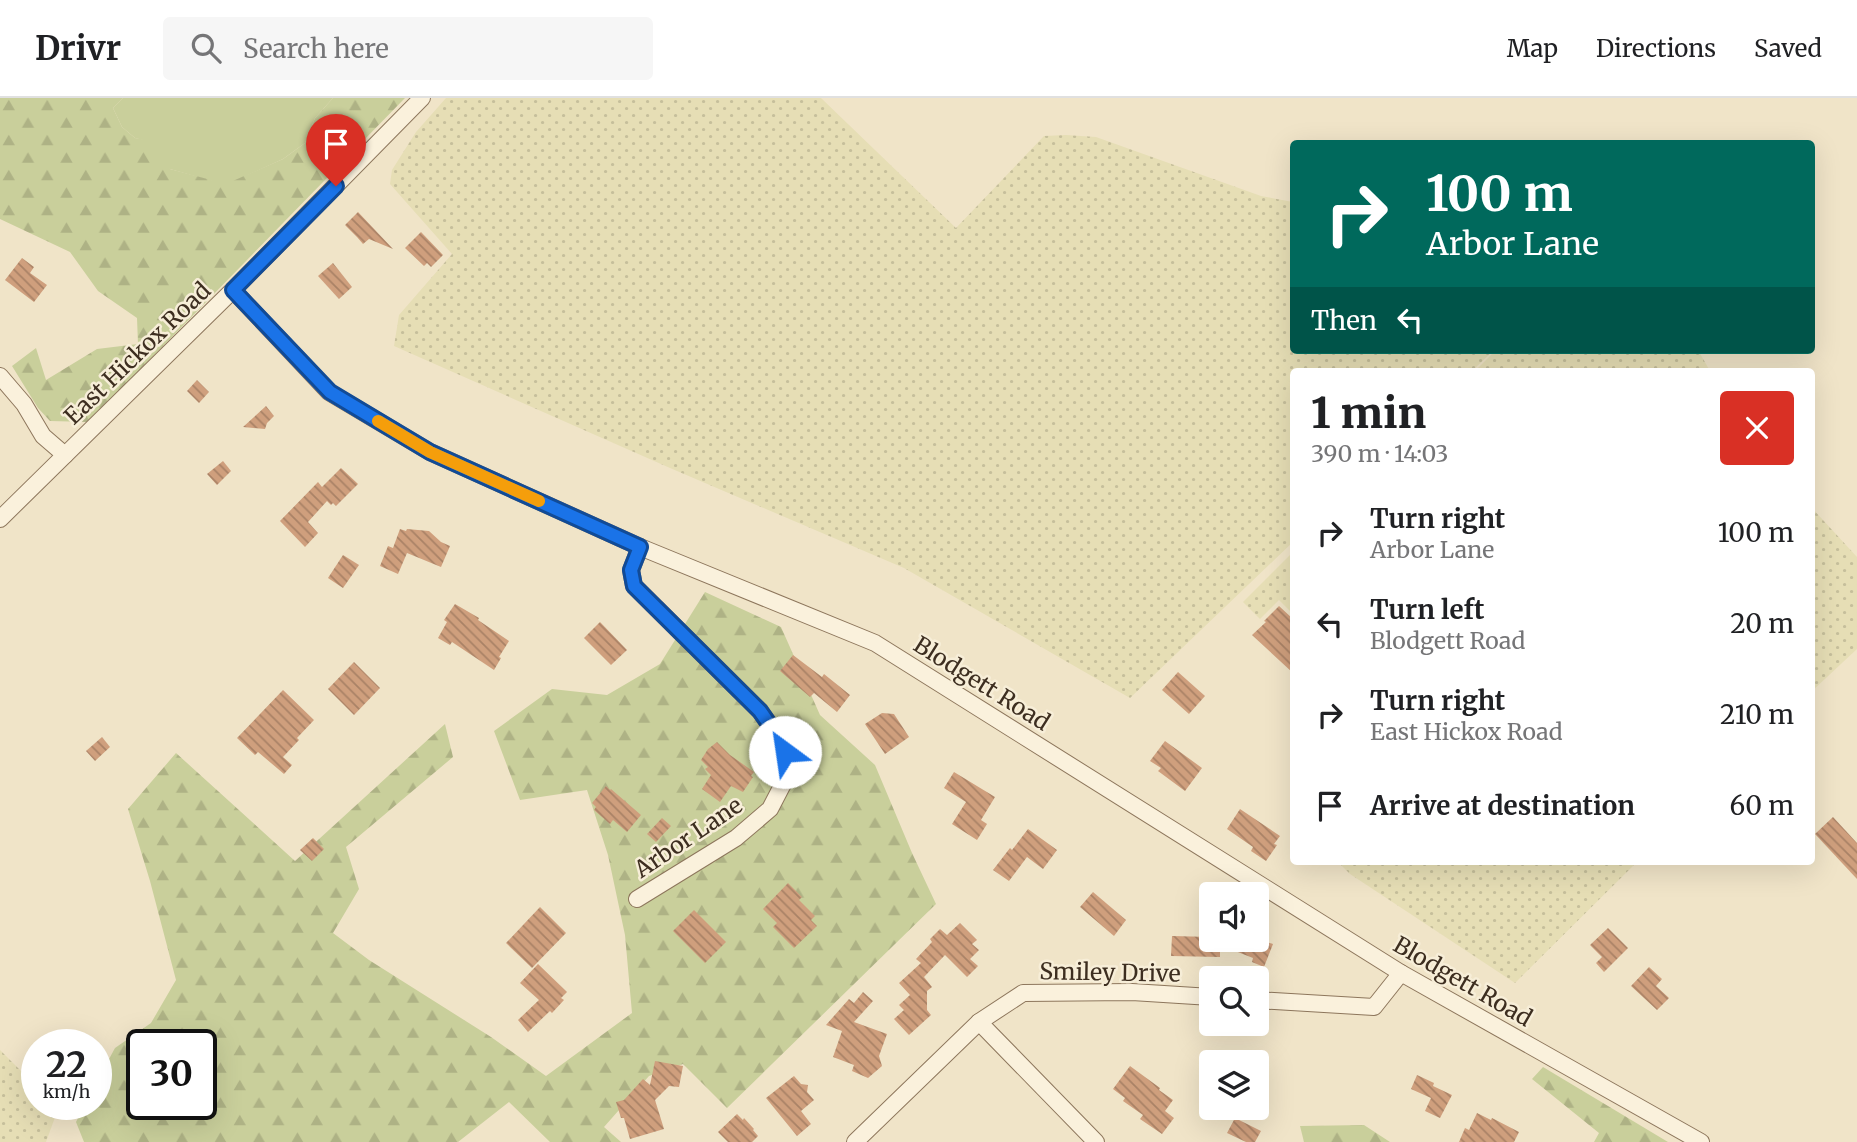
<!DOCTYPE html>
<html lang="en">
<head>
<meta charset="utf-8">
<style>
  body { margin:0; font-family:Merriweather,serif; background:#f6f6f6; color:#202124; height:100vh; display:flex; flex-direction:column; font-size:26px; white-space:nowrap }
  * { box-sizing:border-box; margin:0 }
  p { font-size:23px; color:#757577 }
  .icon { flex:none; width:38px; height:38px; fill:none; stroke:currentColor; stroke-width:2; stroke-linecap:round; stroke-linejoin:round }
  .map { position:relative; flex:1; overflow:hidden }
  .drawer { position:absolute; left:1290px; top:270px; width:525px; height:497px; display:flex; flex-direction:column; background:#fff; border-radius:7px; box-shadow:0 7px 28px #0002 }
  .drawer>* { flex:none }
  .guide { position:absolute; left:1290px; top:42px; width:525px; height:214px; border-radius:7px; box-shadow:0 7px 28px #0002; background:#00695c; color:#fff; overflow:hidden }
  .tools { position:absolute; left:1199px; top:784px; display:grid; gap:14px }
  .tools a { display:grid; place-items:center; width:70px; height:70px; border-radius:7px; background:#fff; box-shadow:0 7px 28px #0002; font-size:35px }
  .speed { position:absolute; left:21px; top:931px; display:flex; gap:14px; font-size:35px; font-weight:700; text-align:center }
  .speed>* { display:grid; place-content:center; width:91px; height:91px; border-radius:50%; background:#fff; box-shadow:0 7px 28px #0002; line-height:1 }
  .speed small { font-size:18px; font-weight:400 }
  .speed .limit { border:4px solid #111; border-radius:10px; background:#fff; color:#111 }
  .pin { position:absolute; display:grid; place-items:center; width:60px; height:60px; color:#fff; margin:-72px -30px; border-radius:50% 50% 50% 0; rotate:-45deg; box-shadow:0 0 7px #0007 }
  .pin .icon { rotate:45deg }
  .me { position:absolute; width:77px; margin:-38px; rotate:329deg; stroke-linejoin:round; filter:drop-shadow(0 0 5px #0008) }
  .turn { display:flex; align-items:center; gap:24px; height:147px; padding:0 21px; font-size:32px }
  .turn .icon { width:91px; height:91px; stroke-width:2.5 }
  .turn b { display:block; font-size:49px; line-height:60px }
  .then { display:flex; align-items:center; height:66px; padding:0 21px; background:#0003; gap:14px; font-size:26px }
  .round { display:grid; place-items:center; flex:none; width:74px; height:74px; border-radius:7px; background:#f6f6f6 }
  .summary { display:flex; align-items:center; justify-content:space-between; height:119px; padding:0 21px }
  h1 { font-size:42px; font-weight:800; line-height:52px }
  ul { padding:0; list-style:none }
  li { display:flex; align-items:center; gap:21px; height:91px; padding:0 21px }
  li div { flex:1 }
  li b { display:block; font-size:26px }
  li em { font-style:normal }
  header { display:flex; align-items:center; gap:42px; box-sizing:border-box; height:98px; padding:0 35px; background:#fff; border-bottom:2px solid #e0e0e0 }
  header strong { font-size:33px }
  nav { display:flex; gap:38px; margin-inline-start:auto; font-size:24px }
  .search { width:490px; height:63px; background:#f6f6f6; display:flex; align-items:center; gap:18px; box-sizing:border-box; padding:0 24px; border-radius:7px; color:#757577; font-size:26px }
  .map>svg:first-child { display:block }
</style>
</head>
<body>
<header>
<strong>Drivr</strong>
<div class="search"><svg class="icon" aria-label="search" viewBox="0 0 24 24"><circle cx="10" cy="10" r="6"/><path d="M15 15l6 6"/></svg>Search here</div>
<nav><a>Map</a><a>Directions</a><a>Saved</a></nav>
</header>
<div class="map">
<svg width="1857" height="1044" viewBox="0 0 1857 1044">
  <defs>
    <pattern id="farmland-dots" width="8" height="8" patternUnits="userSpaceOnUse" patternTransform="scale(1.75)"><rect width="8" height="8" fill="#e6deb5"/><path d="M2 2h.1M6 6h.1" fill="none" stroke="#c6bf9b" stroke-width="1.8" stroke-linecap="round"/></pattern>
    <pattern id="forest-firs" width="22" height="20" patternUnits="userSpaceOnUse" patternTransform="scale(1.75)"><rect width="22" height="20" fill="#c9cf9b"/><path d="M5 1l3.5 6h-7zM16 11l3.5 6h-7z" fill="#aeb285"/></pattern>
    <pattern id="building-back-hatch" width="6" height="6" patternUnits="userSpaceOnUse" patternTransform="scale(1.75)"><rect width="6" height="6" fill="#cf9f7d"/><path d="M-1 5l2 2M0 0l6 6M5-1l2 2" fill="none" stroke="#a98266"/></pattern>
  </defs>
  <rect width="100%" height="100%" fill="#f0e4c8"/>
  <g fill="url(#farmland-dots)">
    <path d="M446,0H821L956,130L1044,38L1066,37L1096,39L1261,98L1293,104V252H1494L1472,273H1293V444L1130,600L904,470L670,370L394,248L399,217L452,156L390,86L392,72L416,34Z"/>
    <path d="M1496,252H1698L1710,273H1475Z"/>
    <path d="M1811,409L1857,459V551L1811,594Z"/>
    <path d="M1293,454V516L1279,502L1260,521L1243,504Z"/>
    <path d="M1337,763H1638L1515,885L1350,776Z"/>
    <path d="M0,952L37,989V1006H54L58,1011L46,1044H0Z"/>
  </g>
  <path fill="#c9cf9b" d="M123,0H333L315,20L305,45L283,61L226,87L170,71L147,43L135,40L122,29L113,10Z"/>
  <g fill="url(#forest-firs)" fill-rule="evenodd">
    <path d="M0,0H123L113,10L122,29L135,40L147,42L169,56L170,71L226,86L283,61L305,45L315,20L333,0H405L89,324L50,323L38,310L12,268L36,250L46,282L97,251L138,246L137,220L98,193L70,154L0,121Z"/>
    <path d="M705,494L781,529L820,617L875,667L912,755L936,806L727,1010L683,966L649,978L604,1029L621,1044H550L509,1004L458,1044H84L76,1024L85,1006H96V985L115,950L151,925L176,882L150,783L128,711L176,655L295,763L445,626L453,659L346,749L359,791L333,835L369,862L491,939L546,978L632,915L625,837L608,757L587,692L520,702L494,633L552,591L607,597L660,566ZM142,947H201V1006H142Z"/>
    <path d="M1543,969L1668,1044H1594L1599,1035L1532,981Z"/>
    <path d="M1364,1027L1390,1044H1304L1300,1028Z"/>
  </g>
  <g fill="url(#building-back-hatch)">
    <path d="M358,114L393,151L369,141L363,146L357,139L345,127Z"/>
    <path d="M421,134L443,157L431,169L427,165L424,168L405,150Z"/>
    <path d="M22,160L34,169L30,175L47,187L34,204L5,182Z"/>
    <path d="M333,165L352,189L339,201L318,178Z"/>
    <path d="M197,282L209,294L199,305L187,293Z"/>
    <path d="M266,308L274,318L267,325L265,331L243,329Z"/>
    <path d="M223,363L231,373L217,387L207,376Z"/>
    <path d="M341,370L358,386L336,408L333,405L331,407L327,403L308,424L318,435L305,449L280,423L318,384L322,389Z"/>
    <path d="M400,431L406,433L407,431L429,433L441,444L450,448L441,469L407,455L398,476L380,468L388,448L393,450Z"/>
    <path d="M343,457L359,467L343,490L328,480Z"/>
    <path d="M455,506L479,520L478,522L509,543L499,559L501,560L494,572L452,544L450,547L438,540L447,524L444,522Z"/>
    <path d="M1279,508L1293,521V575L1252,537L1266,524L1264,523Z"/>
    <path d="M600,524L627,552L611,567L584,540Z"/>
    <path d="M793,557L822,579L824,576L850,597L837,614L814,595L810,599L780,573Z"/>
    <path d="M354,564L380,590L354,617L328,591Z"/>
    <path d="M1178,574L1205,598L1189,616L1162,592Z"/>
    <path d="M283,592L314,622L297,640L299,642L283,659L292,667L284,676L258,654L255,657L237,640Z"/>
    <path d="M882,615L894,616L909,639L885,656L865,626Z"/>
    <path d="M102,639L110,649L95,663L86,653Z"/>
    <path d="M1165,643L1202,670L1185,693L1158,673L1161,670L1150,663Z"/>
    <path d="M717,644L730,657L754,674L751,678L753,679L743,694L731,688L720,704L702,691L711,677L705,671L708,669L701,662L708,651Z"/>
    <path d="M954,674L995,699L981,722L987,726L977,742L952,726L966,704L944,690Z"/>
    <path d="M606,688L610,692L611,691L641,717L627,734L613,722L610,726L594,712L596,709L592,705Z"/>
    <path d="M1240,711L1280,738L1274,746L1277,747L1266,763L1251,753L1253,749L1227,731Z"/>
    <path d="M1833,719L1857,745V781L1815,736Z"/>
    <path d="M662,720L671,728L656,744L647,736Z"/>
    <path d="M1028,731L1057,752L1043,771L1027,759L1009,783L993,772L1010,750L1012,752Z"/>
    <path d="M313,740L324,751L312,763L300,752Z"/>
    <path d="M788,785L802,799L799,802L815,818L811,822L817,828L794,850L773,829L777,825L763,811Z"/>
    <path d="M1093,794L1126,822L1114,838L1080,809Z"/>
    <path d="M540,809L566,835L532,870L506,845Z"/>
    <path d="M694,812L726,844L705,865L673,833Z"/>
    <path d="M960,825L977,842L972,846L979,852L970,861L978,868L967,879L945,857L924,879L932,889L927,893V912L931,917L909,937L894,921L904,912L899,907L910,897L899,885L921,865L916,861L932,844L930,841L940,831L947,837Z"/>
    <path d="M1608,830L1628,850L1604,874L1596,865L1602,859L1590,847Z"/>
    <path d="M1172,838L1211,839V842H1261L1273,846L1264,869L1252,864L1253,860L1220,847V859L1171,858Z"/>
    <path d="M538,866L567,894L561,900L564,902L552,915L550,913L528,934L518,922L539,902L520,885Z"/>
    <path d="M1649,869L1662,881L1656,888L1669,900L1657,912L1631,888Z"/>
    <path d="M863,894L873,903L854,924L887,936L879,958L882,968L868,980L852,973L854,967L833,959L842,933L826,927L849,901L854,905Z"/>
    <path d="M655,963L683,968L679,989L669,988L655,1002L664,1031L630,1041L624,1020H621L616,1004L624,1002L643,981L650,987Z"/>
    <path d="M1130,968L1160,990L1159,992L1173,1002L1165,1013L1174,1020L1162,1036L1140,1021L1143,1017L1123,1003L1125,1000L1113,991Z"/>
    <path d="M1417,977L1434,985L1433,988L1452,997L1440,1020L1425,1013L1431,1000L1411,991Z"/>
    <path d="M794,978L801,986L808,987L807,994L814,1002L801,1013L811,1026L797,1038L766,1000Z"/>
    <path d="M1477,1015L1491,1022L1492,1020L1519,1034L1514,1044H1459L1465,1030L1469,1032Z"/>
    <path d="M737,1016L743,1022L744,1020L754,1031L753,1032L758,1038L752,1044H728L718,1034Z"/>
    <path d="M1235,1020L1261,1033L1255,1044H1246L1227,1035Z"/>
  </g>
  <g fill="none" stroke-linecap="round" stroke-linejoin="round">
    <g stroke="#8d765c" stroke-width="18">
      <g id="minor">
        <path d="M233,192L329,294L430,354L640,449L875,545L1401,875L1701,1044"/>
        <path d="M0,278L24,306L43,338L65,357"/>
        <path d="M0,421L233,192L422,0"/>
        <path d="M637,801L736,740L770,711L784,684L785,649L760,613L634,488L631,472L640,449"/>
        <path d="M1256,902L1374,909L1401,875"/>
        <path d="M979,924L1096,1044"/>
        <path d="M855,1044L979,924L1023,895L1132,894L1211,899"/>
      </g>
    </g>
    <use href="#minor" stroke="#faf1dc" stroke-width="16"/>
  </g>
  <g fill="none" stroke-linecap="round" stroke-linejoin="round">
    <g stroke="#114b97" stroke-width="18">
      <path id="route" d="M336,88L233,192L330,294L430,354L640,449L631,472L634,488L760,613L785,649V654"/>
    </g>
    <use href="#route" stroke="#1a73e8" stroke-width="12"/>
    <path stroke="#f59e0b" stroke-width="12" d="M378,323L430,354L539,403"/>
  </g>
  <g text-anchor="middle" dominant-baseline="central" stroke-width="5" stroke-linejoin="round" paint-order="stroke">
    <g font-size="23" fill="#3d2e20" stroke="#f7eed8">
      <text transform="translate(137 255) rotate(-44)">East Hickox Road</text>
      <text transform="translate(982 585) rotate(32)">Blodgett Road</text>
      <text transform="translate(688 739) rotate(-34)">Arbor Lane</text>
      <text transform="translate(1110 874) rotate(1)">Smiley Drive</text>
      <text transform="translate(1463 883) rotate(30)">Blodgett Road</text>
    </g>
  </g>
</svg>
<div class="tools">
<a><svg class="icon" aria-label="sound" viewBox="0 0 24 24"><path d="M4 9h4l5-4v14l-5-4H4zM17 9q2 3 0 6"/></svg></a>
<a><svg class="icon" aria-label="search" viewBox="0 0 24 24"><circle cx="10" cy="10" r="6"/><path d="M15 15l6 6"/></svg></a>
<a><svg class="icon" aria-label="layers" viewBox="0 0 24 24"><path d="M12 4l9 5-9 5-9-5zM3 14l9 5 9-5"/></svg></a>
</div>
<div class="speed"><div>22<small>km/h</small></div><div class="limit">30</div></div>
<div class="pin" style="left:336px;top:88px;background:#d93025"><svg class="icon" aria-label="arrive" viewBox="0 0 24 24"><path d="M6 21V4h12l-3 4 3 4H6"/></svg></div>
<svg class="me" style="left:785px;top:654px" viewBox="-20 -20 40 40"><circle r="19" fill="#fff"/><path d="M0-13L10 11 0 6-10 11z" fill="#1a73e8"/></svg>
<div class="guide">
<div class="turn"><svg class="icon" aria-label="right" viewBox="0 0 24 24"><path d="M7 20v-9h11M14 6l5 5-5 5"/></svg><div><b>100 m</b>Arbor Lane</div></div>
<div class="then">Then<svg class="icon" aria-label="left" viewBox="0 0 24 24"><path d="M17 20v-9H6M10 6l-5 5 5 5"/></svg></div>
</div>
<section class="drawer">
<div class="summary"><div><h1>1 min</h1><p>390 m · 14:03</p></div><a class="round" style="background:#d93025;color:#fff"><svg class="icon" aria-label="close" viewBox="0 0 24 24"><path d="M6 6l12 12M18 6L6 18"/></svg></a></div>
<ul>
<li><svg class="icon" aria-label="right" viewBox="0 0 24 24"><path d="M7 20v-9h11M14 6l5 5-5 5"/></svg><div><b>Turn right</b><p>Arbor Lane</p></div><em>100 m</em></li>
<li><svg class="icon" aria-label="left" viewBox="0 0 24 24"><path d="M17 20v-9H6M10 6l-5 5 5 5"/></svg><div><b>Turn left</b><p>Blodgett Road</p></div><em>20 m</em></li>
<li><svg class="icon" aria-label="right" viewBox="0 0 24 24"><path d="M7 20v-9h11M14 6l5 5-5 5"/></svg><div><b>Turn right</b><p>East Hickox Road</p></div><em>210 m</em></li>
<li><svg class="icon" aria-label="arrive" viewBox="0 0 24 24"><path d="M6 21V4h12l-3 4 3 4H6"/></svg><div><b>Arrive at destination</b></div><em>60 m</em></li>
</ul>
</section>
</div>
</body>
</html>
